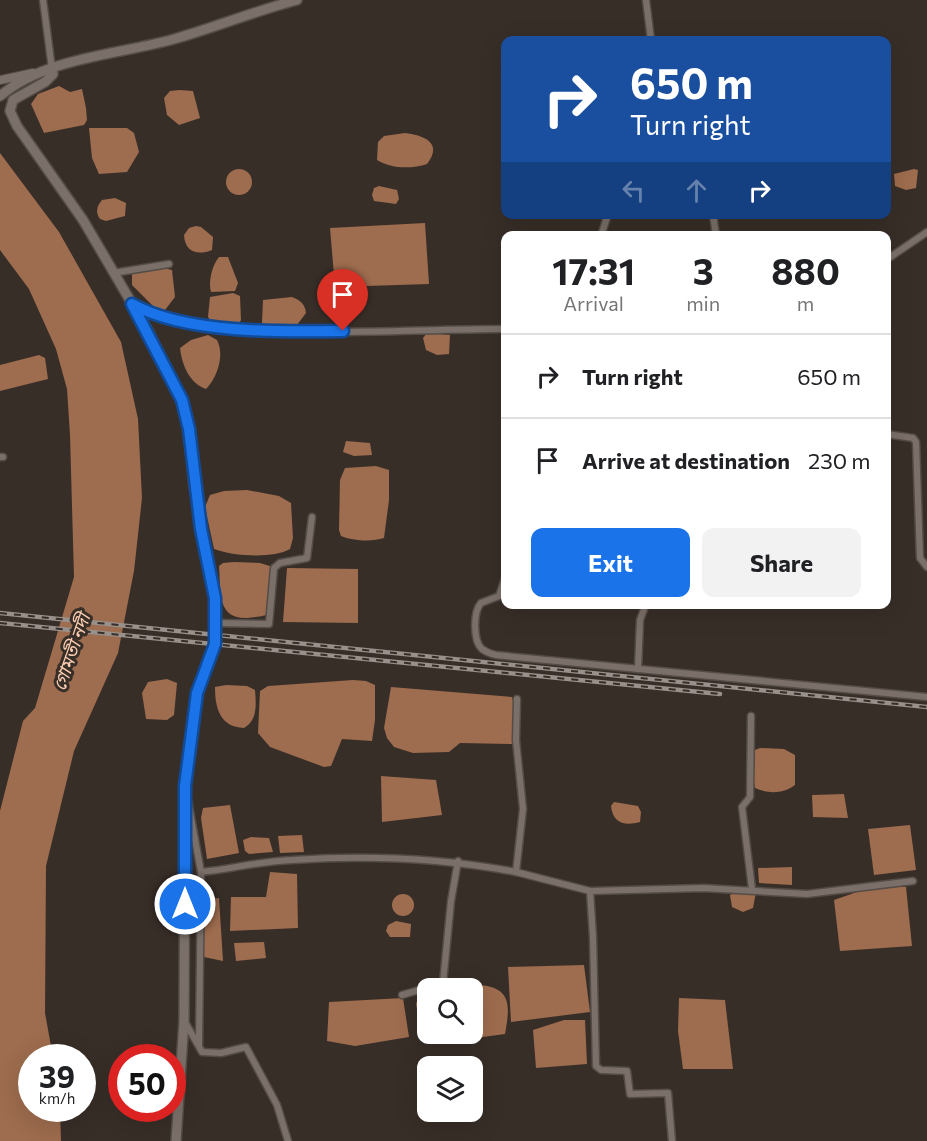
<!DOCTYPE html>
<html lang="en">
<head>
<meta charset="utf-8">
<style>
  body { margin:0; font-family:Commissioner,"Noto Sans Bengali",sans-serif; background:#f2f2f2; color:#202124; height:100vh; display:flex; flex-direction:column; font-size:22px; white-space:nowrap }
  * { box-sizing:border-box; margin:0 }
  p { font-size:20px; color:#757577 }
  .icon { flex:none; width:33px; height:33px; fill:none; stroke:currentColor; stroke-width:2; stroke-linecap:round; stroke-linejoin:round }
  .map { position:relative; flex:1; overflow:hidden }
  .details { position:absolute; left:501px; top:231px; width:390px; height:378px; display:flex; flex-direction:column; background:#fff; border-radius:12px; box-shadow:0 6px 24px #0002 }
  .details>* { flex:none }
  .top-card { position:absolute; left:501px; top:36px; width:390px; height:183px; border-radius:12px; box-shadow:0 6px 24px #0002; background:#1a4fa0; color:#fff; overflow:hidden }
  .fabs { position:absolute; left:417px; top:978px; display:grid; gap:12px }
  .fabs a { display:grid; place-items:center; width:66px; height:66px; border-radius:12px; background:#fff; box-shadow:0 6px 24px #0002; font-size:30px }
  .speed { position:absolute; left:18px; top:1044px; display:flex; gap:12px; font-size:30px; font-weight:700; text-align:center }
  .speed>* { display:grid; place-content:center; width:78px; height:78px; border-radius:50%; background:#fff; box-shadow:0 6px 24px #0002; line-height:1 }
  .speed small { font-size:15px; font-weight:400 }
  .speed .limit { border:9px solid #d22; background:#fff; color:#111 }
  .pin { position:absolute; display:grid; place-items:center; width:51px; height:51px; color:#fff; margin:-62px -26px; border-radius:50% 50% 50% 0; rotate:-45deg; box-shadow:0 0 6px #0007 }
  .pin .icon { rotate:45deg }
  .me { position:absolute; width:66px; margin:-33px; rotate:0deg; stroke-linejoin:round; filter:drop-shadow(0 0 4px #0008) }
  .turn { display:flex; align-items:center; gap:21px; height:126px; padding:0 30px; font-size:27px }
  .turn .icon { width:78px; height:78px; stroke-width:2.5 }
  .turn b { display:block; font-size:42px; line-height:51px }
  .lanes { display:flex; align-items:center; height:57px; padding:0 30px; background:#0003; justify-content:center; gap:30px; direction:ltr }
  .lanes .off { opacity:.35 }
  .eta { display:flex; justify-content:space-evenly; align-items:center; height:102px; text-align:center }
  .eta b { font-size:36px; font-weight:700; line-height:42px }
  .action { display:flex; gap:12px; margin-top:auto; padding:12px 30px }
  .action a { flex:1; height:69px; border-radius:12px; background:#1a73e8; color:#fff; font-size:24px; font-weight:700; line-height:69px; text-align:center }
  .action a+a { background:#f2f2f2; color:#202124 }
  ul { padding:0; list-style:none }
  li { display:flex; align-items:center; gap:18px; height:84px; padding:0 30px; border-top:2px solid #e0e0e0 }
  li div { flex:1 }
  li b { display:block; font-size:22px }
  li em { font-style:normal }
  .map>svg:first-child { display:block }
</style>
</head>
<body>
<div class="map">
<svg width="927" height="1141" viewBox="0 0 927 1141">
  <rect width="100%" height="100%" fill="#382e28"/>
  <g fill="#9e6c4e">
    <path d="M59,86L70,92L82,89L86,108L87,120L84,125L44,133L31,104L38,94Z"/>
    <path d="M180,90L193,91L200,118L179,125L167,115L164,98L170,91Z"/>
    <path d="M89,128H127L134,133L139,152L127,172L99,174L92,158Z"/>
    <path d="M405,133C422,135 444,142 427,164C412,169 391,169 377,160L378,142L384,136Z"/>
    <path d="M0,153L59,232L121,342L138,419L142,498L134,571L118,653L74,751L46,866L45,1013L53,1057L32,1058V1108L60,1109L61,1141H0V811L23,721L35,708L74,577L70,435L67,389L56,349L29,289L0,250Z"/>
    <path d="M914,169L918,170L916,188L906,190L895,186L894,174Z"/>
    <circle cx="239" cy="182" r="13"/>
    <path d="M379,186L397,190L399,199L396,204L374,201L372,195L374,188Z"/>
    <path d="M115,198L126,203L125,216L106,221L100,219C95,212 97,206 102,200Z"/>
    <path d="M425,223L429,284L335,287L330,228Z"/>
    <path d="M196,226L201,227L213,237L212,250C197,256 185,252 184,235L189,228Z"/>
    <path d="M219,257H228L238,283L235,291L211,292C208,282 212,265 219,257Z"/>
    <path d="M158,267L172,270L175,297L165,310L156,309L132,285V274Z"/>
    <path d="M233,293L240,296L241,320L238,325L212,323L208,317L210,297Z"/>
    <path d="M292,297C300,300 305,304 306,313L297,325L277,328L262,323L263,300Z"/>
    <path d="M427,333L450,335L449,354L437,355L426,350L423,338Z"/>
    <path d="M208,335L217,340C225,355 217,378 206,389C189,383 182,365 180,348L191,340Z"/>
    <path d="M39,355L45,358L48,379L0,391V365Z"/>
    <path d="M346,441L370,443L372,455L354,456L343,452Z"/>
    <path d="M376,466L389,470V500L384,538C372,542 353,541 341,536L339,530L340,480L345,468Z"/>
    <path d="M247,490L279,496L291,503L293,538L290,549C273,559 232,556 214,549L205,507L210,495L224,491Z"/>
    <path d="M234,562L260,563L273,567L266,615C260,617 254,617 247,618C216,619 221,590 219,566L223,563Z"/>
    <path d="M287,568L358,569V623L283,622Z"/>
    <path d="M167,679L177,683L174,715L167,720L146,719L142,693L148,682Z"/>
    <path d="M353,680L366,681L375,685V720L372,741L342,739L331,766L324,767L270,747L258,733L260,691L268,686Z"/>
    <path d="M226,685L247,686L255,690C256,704 258,720 244,728C220,727 215,708 215,687Z"/>
    <path d="M391,687L512,697L514,704L513,744L460,743L449,752L413,753L394,747L387,738L384,728Z"/>
    <path d="M760,748L784,749L795,755V785C783,794 768,794 755,788L753,780L755,750Z"/>
    <path d="M381,776L436,780L442,815L382,822Z"/>
    <path d="M844,794L848,818L813,817L812,795Z"/>
    <path d="M614,802L638,806L641,812L640,822C625,826 613,824 611,806Z"/>
    <path d="M230,805L239,853L207,859L201,818L203,808Z"/>
    <path d="M910,825L916,870L874,875L868,829Z"/>
    <path d="M302,835L304,852L280,853L278,836Z"/>
    <path d="M251,837L269,838L273,852L249,854L245,851L243,840Z"/>
    <path d="M792,867V885L759,883L758,868Z"/>
    <path d="M270,872L297,874L298,928L230,931L231,897H266Z"/>
    <path d="M874,886L906,887L912,946L840,951L834,900Z"/>
    <path d="M736,892H756L753,908L743,912L732,907L730,895Z"/>
    <circle cx="403" cy="905" r="11"/>
    <path d="M219,898L223,961L204,957L201,900Z"/>
    <path d="M396,921L411,924L410,937H390L386,931L388,925Z"/>
    <path d="M264,942L266,958L236,961L234,943Z"/>
    <path d="M584,965L590,1012L511,1022L508,967Z"/>
    <path d="M480,985C512,988 510,1006 505,1034L446,1042L422,1037L416,1004L421,991L427,990L428,1034H472V988H433Z"/>
    <path d="M403,998L409,1037L355,1046L327,1041L329,1002Z"/>
    <path d="M679,998L725,1000L733,1069H683L678,1031Z"/>
    <path d="M564,1020H585L587,1064L536,1068L533,1030Z"/>
  </g>
  <g fill="none" stroke-linecap="round" stroke-linejoin="round">
    <g stroke="#544c47" stroke-width="9">
      <g id="minor">
        <path d="M43,0L52,69"/>
        <path d="M646,0L651,40"/>
        <path d="M713,214L716,236"/>
        <path d="M601,236L608,214"/>
        <path d="M886,260L927,232"/>
        <path d="M113,273L169,264"/>
        <path d="M135,306C159,320 183,322 209,325C307,338 407,329 506,329"/>
        <path d="M886,434L913,438L916,442L920,558L927,567"/>
        <path d="M0,457H3"/>
        <path d="M506,576L499,596L481,603C473,612 473,641 482,649C486,652 492,654 496,655L927,697"/>
        <path d="M216,623L269,624L274,568L280,563L307,558L312,517"/>
        <path d="M638,669L640,620L646,604"/>
        <path d="M517,699L516,740L523,809L516,872L590,891L593,937L596,1066L601,1070L627,1071L630,1094L668,1093L672,1141"/>
        <path d="M751,716L750,797L742,807L752,889"/>
        <path d="M188,801L201,872C231,869 261,861 292,860C367,855 442,858 516,872"/>
        <path d="M590,891L703,888L807,894L913,881"/>
        <path d="M402,995L443,983L451,901L458,861"/>
        <path d="M185,1022L202,1052L221,1053L246,1047L277,1105L288,1141"/>
        <path d="M199,1045L201,872"/>
      </g>
    </g>
    <g stroke="#544c47" stroke-width="10">
      <path id="tertiary" d="M0,80L33,73"/>
    </g>
    <g stroke="#544c47" stroke-width="12">
      <g id="secondary">
        <path d="M52,69L53,74L45,82L13,100L10,111L17,126L83,220L148,331L182,400L189,429L194,486L215,598L216,623L213,653L197,693L185,786L184,1021L176,1141"/>
        <path d="M0,96C46,57 118,55 174,39C216,27 255,11 297,0"/>
      </g>
    </g>
    <use href="#minor" stroke="#7b7069" stroke-width="6"/>
    <use href="#tertiary" stroke="#7b7069" stroke-width="8"/>
    <use href="#secondary" stroke="#7b7069" stroke-width="9"/>
    <g stroke="#98908b" stroke-width="4.5">
      <g id="rail">
        <path d="M0,613L927,707"/>
        <path d="M0,623L720,694"/>
      </g>
    </g>
    <use href="#rail" stroke="#382e28" stroke-width="2" stroke-dasharray="7" stroke-linecap="butt"/>
  </g>
  <g fill="none" stroke-linecap="round" stroke-linejoin="round">
    <g stroke="#114b97" stroke-width="15">
      <path id="route" d="M185,904V786L197,693L215,644V598L201,529L189,429L182,400L132,304C185,334 283,332 343,331"/>
    </g>
    <use href="#route" stroke="#1a73e8" stroke-width="10"/>
  </g>
  <g text-anchor="middle" dominant-baseline="central" stroke-width="6" stroke-linejoin="round" paint-order="stroke">
    <g font-size="18" font-style="italic" fill="#fcceb2" stroke="#382e28">
      <text transform="translate(71 652) rotate(-71)">গোমতী নদী</text>
    </g>
  </g>
</svg>
<div class="fabs">
<a><svg class="icon" aria-label="search" viewBox="0 0 24 24"><circle cx="10" cy="10" r="6"/><path d="M15 15l6 6"/></svg></a>
<a><svg class="icon" aria-label="layers" viewBox="0 0 24 24"><path d="M12 4l9 5-9 5-9-5zM3 14l9 5 9-5"/></svg></a>
</div>
<div class="speed"><div>39<small>km/h</small></div><div class="limit">50</div></div>
<div class="pin" style="left:343px;top:331px;background:#d93025"><svg class="icon" aria-label="arrive" viewBox="0 0 24 24"><path d="M6 21V4h12l-3 4 3 4H6"/></svg></div>
<svg class="me" style="left:185px;top:904px" viewBox="-20 -20 40 40"><circle r="17" fill="#1a73e8" stroke="#fff" stroke-width="3"/><path d="M0-11L8 9 0 5-8 9z" fill="#fff"/></svg>
<div class="top-card">
<div class="turn"><svg class="icon" aria-label="right" viewBox="0 0 24 24"><path d="M7 20v-9h11M14 6l5 5-5 5"/></svg><div><b>650 m</b>Turn right</div></div>
<div class="lanes"><svg class="icon off" aria-label="left" viewBox="0 0 24 24"><path d="M17 20v-9H6M10 6l-5 5 5 5"/></svg><svg class="icon off" aria-label="ahead" viewBox="0 0 24 24"><path d="M12 20V5M6 11l6-6 6 6"/></svg><svg class="icon" aria-label="right" viewBox="0 0 24 24"><path d="M7 20v-9h11M14 6l5 5-5 5"/></svg></div>
</div>
<section class="details">
<div class="eta">
<div><b>17:31</b><p>Arrival</p></div>
<div><b>3</b><p>min</p></div>
<div><b>880</b><p>m</p></div>
</div>
<ul>
<li><svg class="icon" aria-label="right" viewBox="0 0 24 24"><path d="M7 20v-9h11M14 6l5 5-5 5"/></svg><div><b>Turn right</b></div><em>650 m</em></li>
<li><svg class="icon" aria-label="arrive" viewBox="0 0 24 24"><path d="M6 21V4h12l-3 4 3 4H6"/></svg><div><b>Arrive at destination</b></div><em>230 m</em></li>
</ul>
<div class="action"><a>Exit</a><a>Share</a></div>
</section>
</div>
</body>
</html>
